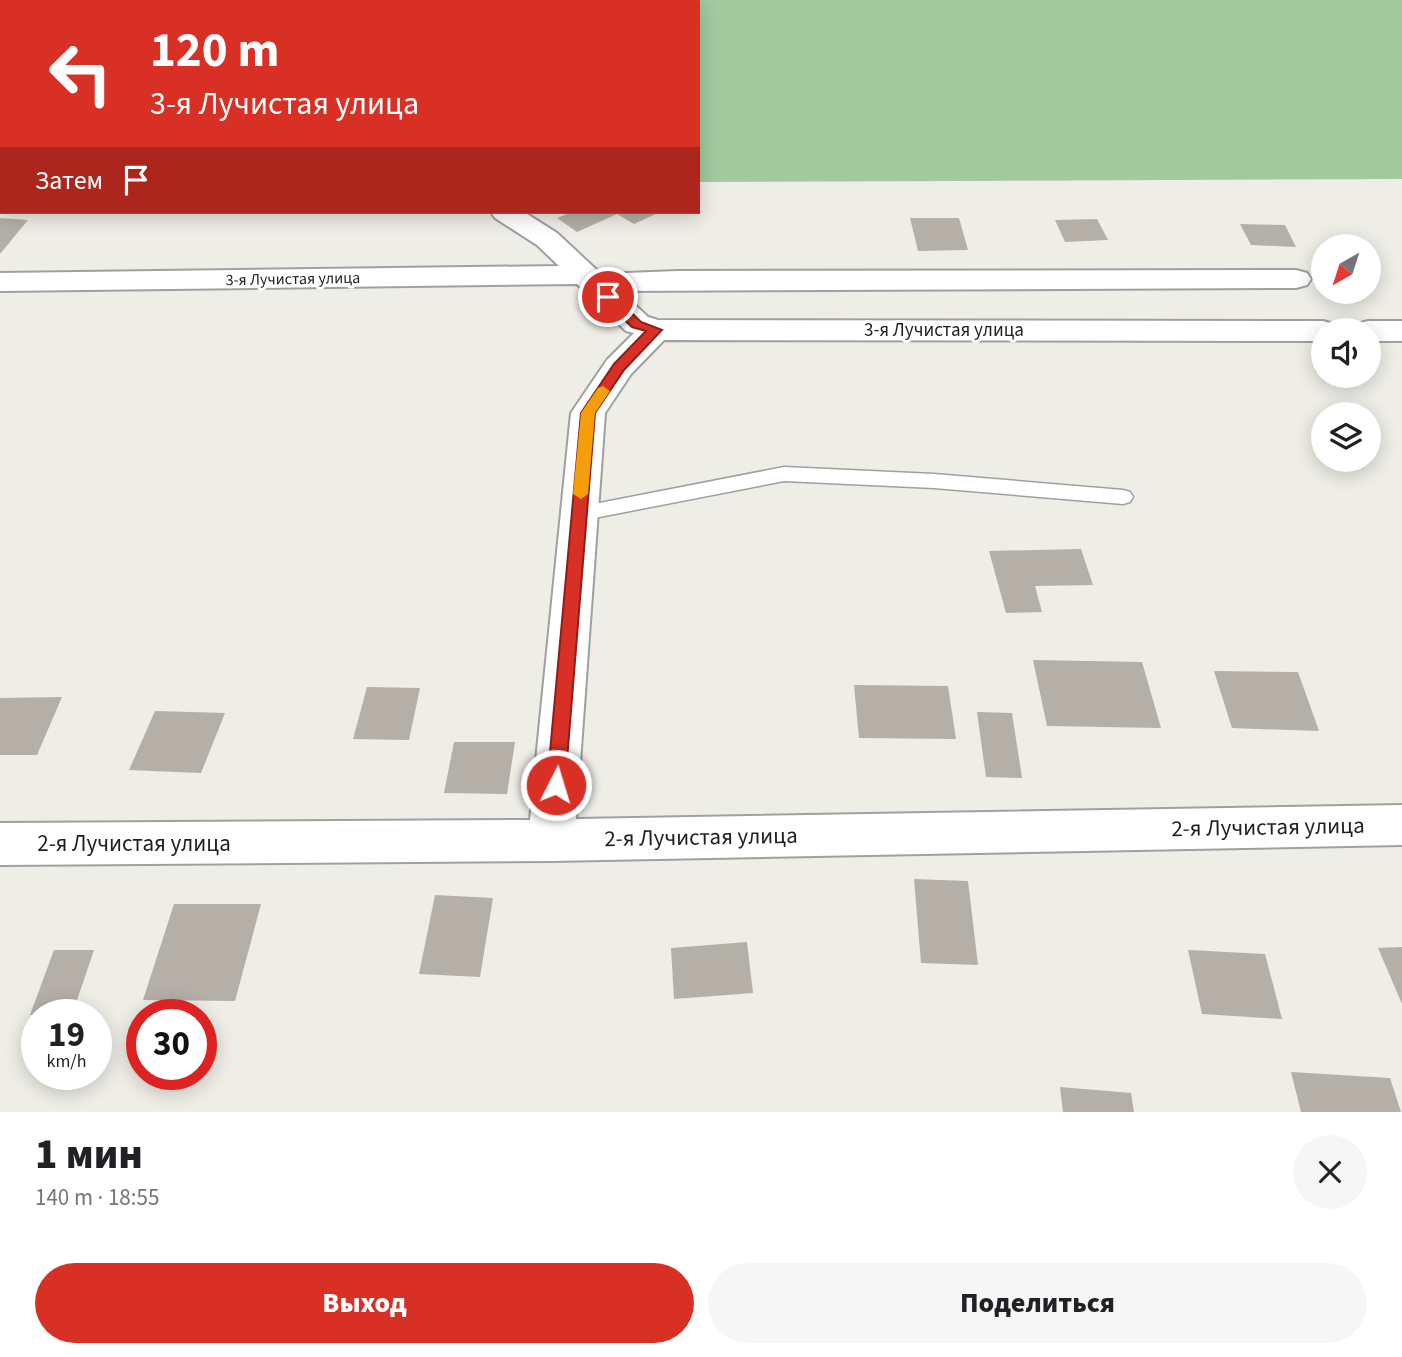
<!DOCTYPE html>
<html lang="ru">
<head>
<meta charset="utf-8">
<style>
  body { margin:0; font-family:"Source Sans 3",sans-serif; background:#f6f6f6; color:#202124; height:100vh; display:flex; flex-direction:column; font-size:26px; white-space:nowrap }
  * { box-sizing:border-box; margin:0 }
  p { font-size:23px; color:#757577 }
  .icon { flex:none; width:38px; height:38px; fill:none; stroke:currentColor; stroke-width:2; stroke-linecap:round; stroke-linejoin:round }
  .map { position:relative; height:1112px; overflow:hidden }
  .panel { display:flex; flex-direction:column; background:#fff; flex:1 }
  .panel>* { flex:none }
  .banner { position:absolute; left:0px; top:0px; width:700px; height:214px; box-shadow:0 4px 18px #0003; background:#d93025; color:#fff; overflow:hidden }
  .needle { width:46px; rotate:219deg }
  .controls { position:absolute; left:1311px; top:234px; display:grid; gap:14px }
  .controls a { display:grid; place-items:center; width:70px; height:70px; border-radius:50%; background:#fff; box-shadow:0 4px 18px #0003; font-size:35px }
  .speed { position:absolute; left:21px; top:999px; display:flex; gap:14px; font-size:35px; font-weight:700; text-align:center }
  .speed>* { display:grid; place-content:center; width:91px; height:91px; border-radius:50%; background:#fff; box-shadow:0 4px 18px #0003; line-height:1 }
  .speed small { font-size:18px; font-weight:400 }
  .speed .limit { border:10px solid #d22; background:#fff; color:#111 }
  .pin { position:absolute; display:grid; place-items:center; width:60px; height:60px; color:#fff; margin:-30px; border:4px solid #fff; border-radius:50%; box-shadow:0 2px 7px #0007 }
  .me { position:absolute; width:77px; margin:-38px; rotate:5deg; stroke-linejoin:round; filter:drop-shadow(0 0 5px #0008) }
  .turn { display:flex; align-items:center; gap:24px; height:147px; padding:0 35px; font-size:32px }
  .turn .icon { width:91px; height:91px; stroke-width:2.5 }
  .turn b { display:block; font-size:49px; line-height:60px }
  .then { display:flex; align-items:center; height:66px; padding:0 35px; background:#0003; gap:14px; font-size:26px }
  .round { display:grid; place-items:center; flex:none; width:74px; height:74px; border-radius:37px; background:#f6f6f6 }
  .summary { display:flex; align-items:center; justify-content:space-between; height:119px; padding:0 35px }
  h1 { font-size:42px; font-weight:800; line-height:52px }
  .cta { display:flex; gap:14px; margin-top:auto; padding:14px 35px }
  .cta a { flex:1; height:80px; border-radius:42px; background:#d93025; color:#fff; font-size:28px; font-weight:800; line-height:80px; text-align:center }
  .cta a+a { background:#f6f6f6; color:#202124 }
  .map>svg:first-child { display:block }
</style>
</head>
<body>
<div class="map">
<svg width="1402" height="1112" viewBox="0 0 1402 1112">
  <rect width="100%" height="100%" fill="#eeede6"/>
  <path fill="#a2ca9e" d="M366,0H1402V179L698,182V2Z"/>
  <g fill="#b4b0a8">
    <path d="M572,212H660L634,224L617,214L577,232L557,218Z"/>
    <path d="M0,218L28,220L0,254Z"/>
    <path d="M910,218H959L968,250L918,251Z"/>
    <path d="M1097,219L1108,240L1065,242L1055,220Z"/>
    <path d="M1240,224L1285,225L1296,247L1251,245Z"/>
    <path d="M1081,549L1093,585L1035,586L1042,612L1006,613L989,551Z"/>
    <path d="M1033,660L1142,662L1161,728L1047,726Z"/>
    <path d="M1214,671L1298,672L1319,731L1232,728Z"/>
    <path d="M854,685L948,686L956,739L859,738Z"/>
    <path d="M367,687L420,688L409,740L353,739Z"/>
    <path d="M62,697L37,755H0V698Z"/>
    <path d="M155,711L225,713L201,773L129,770Z"/>
    <path d="M977,712L1012,713L1022,778L986,777Z"/>
    <path d="M454,742H515L507,794L444,793Z"/>
    <path d="M914,879L968,881L978,965L921,963Z"/>
    <path d="M435,895L493,898L480,977L419,974Z"/>
    <path d="M174,904H261L235,1001L143,1000Z"/>
    <path d="M747,942L753,993L674,999L671,948Z"/>
    <path d="M1402,947V1004L1378,948Z"/>
    <path d="M54,950H94L72,1015H30Z"/>
    <path d="M1188,950L1265,954L1282,1019L1202,1014Z"/>
    <path d="M1291,1072L1390,1078L1401,1112H1301Z"/>
    <path d="M1060,1087L1131,1093L1134,1112H1063Z"/>
  </g>
  <g fill="none" stroke-linecap="round" stroke-linejoin="round">
    <g stroke="#a0a0a0" stroke-width="3">
      <path id="service" d="M784,467L934,474L1123,490L1130,492L1133,497L1130,502L1123,504L934,488L784,481L579,521L572,519L569,514L572,509L579,507Z"/>
    </g>
    <g stroke="#a0a0a0" stroke-width="4">
      <g id="minor">
        <path d="M2,110V126L0,127V111Z"/>
        <path d="M491,212H524L557,233L601,274L677,271L1296,270L1307,273L1311,279L1307,285L1296,288L620,291L648,317L658,320L1323,321L1334,324L1339,331H1323V341L664,340L631,374L605,413L576,819L1402,805V845L551,861L0,865V823L530,820L571,413L607,360L634,333L626,331L577,284L0,291V273L559,266L537,245L495,218Z"/>
        <path d="M1368,321H1402V341H1368V331H1352L1357,324Z"/>
      </g>
    </g>
    <use href="#service" fill="#fff" fill-rule="evenodd"/>
    <use href="#minor" fill="#fff" fill-rule="evenodd"/>
  </g>
  <path fill="#d93025" stroke="#8d1f18" stroke-width="2" d="M608,293L612,294L641,322L662,330L624,370L595,413L565,785L563,791L556,793L549,791L547,785L581,413L614,364L646,331L632,327L603,300V294Z"/>
  <path fill="#f59e0b" d="M603,386L610,391L595,413L588,494L581,499L573,494L581,413L598,388Z"/>
  <g text-anchor="middle" dominant-baseline="central" stroke-width="6" stroke-linejoin="round" paint-order="stroke">
    <g font-size="16" fill="#1f1f1f" stroke="#fff">
      <text transform="translate(293 279) rotate(-1)">3-я Лучистая улица</text>
    </g>
    <g font-size="19" fill="#1f1f1f" stroke="#fff">
      <text x="944" y="330">3-я Лучистая улица</text>
    </g>
    <g font-size="23" fill="#1f1f1f" stroke="#fff">
      <text transform="translate(1268 827) rotate(-1)">2-я Лучистая улица</text>
      <text transform="translate(701 837) rotate(-1)">2-я Лучистая улица</text>
      <text x="134" y="843">2-я Лучистая улица</text>
    </g>
  </g>
</svg>
<div class="controls">
<a><svg class="needle" viewBox="-14 -14 28 28"><path d="M0-13l5 13h-10z" fill="#e53935"/><path d="M0 13l5-13h-10z" fill="#757577"/></svg></a>
<a><svg class="icon" aria-label="sound" viewBox="0 0 24 24"><path d="M4 9h4l5-4v14l-5-4H4zM17 9q2 3 0 6"/></svg></a>
<a><svg class="icon" aria-label="layers" viewBox="0 0 24 24"><path d="M12 4l9 5-9 5-9-5zM3 14l9 5 9-5"/></svg></a>
</div>
<div class="speed"><div>19<small>km/h</small></div><div class="limit">30</div></div>
<div class="pin" style="left:608px;top:297px;background:#d93025"><svg class="icon" aria-label="arrive" viewBox="0 0 24 24"><path d="M6 21V4h12l-3 4 3 4H6"/></svg></div>
<svg class="me" style="left:556px;top:785px" viewBox="-20 -20 40 40"><circle r="17" fill="#d93025" stroke="#fff" stroke-width="3"/><path d="M0-11L8 9 0 5-8 9z" fill="#fff"/></svg>
<div class="banner">
<div class="turn"><svg class="icon" aria-label="left" viewBox="0 0 24 24"><path d="M17 20v-9H6M10 6l-5 5 5 5"/></svg><div><b>120 m</b>3-я Лучистая улица</div></div>
<div class="then">Затем<svg class="icon" aria-label="arrive" viewBox="0 0 24 24"><path d="M6 21V4h12l-3 4 3 4H6"/></svg></div>
</div>
</div>
<section class="panel">
<div class="summary"><div><h1>1 мин</h1><p>140 m · 18:55</p></div><a class="round"><svg class="icon" aria-label="close" viewBox="0 0 24 24"><path d="M6 6l12 12M18 6L6 18"/></svg></a></div>
<div class="cta"><a>Выход</a><a>Поделиться</a></div>
</section>
</body>
</html>
